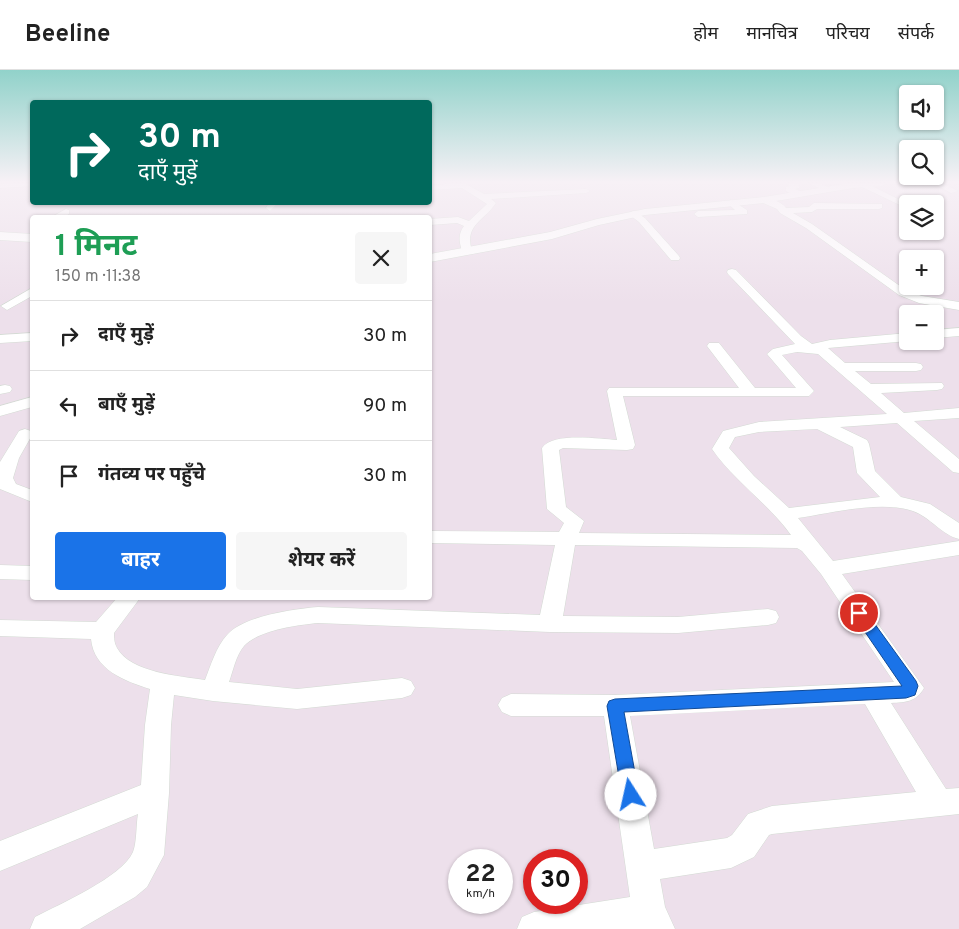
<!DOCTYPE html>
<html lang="hi">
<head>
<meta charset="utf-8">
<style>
  body { margin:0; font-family:Overpass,"Noto Sans Devanagari",sans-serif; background:#f6f6f6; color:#222; height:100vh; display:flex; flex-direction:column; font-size:19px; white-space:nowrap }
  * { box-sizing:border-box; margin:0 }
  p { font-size:16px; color:#767676 }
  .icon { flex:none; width:28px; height:28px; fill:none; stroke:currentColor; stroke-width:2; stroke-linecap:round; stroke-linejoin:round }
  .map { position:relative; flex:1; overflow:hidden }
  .sheet { position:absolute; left:30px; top:145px; width:402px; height:385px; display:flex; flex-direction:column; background:#fff; border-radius:5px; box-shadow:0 1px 4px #0004 }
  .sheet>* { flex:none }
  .top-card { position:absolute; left:30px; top:30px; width:402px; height:105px; border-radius:5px; box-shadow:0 1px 4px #0004; background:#00695c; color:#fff; overflow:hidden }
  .controls { position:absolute; left:899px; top:15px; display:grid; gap:10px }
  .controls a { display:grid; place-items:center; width:45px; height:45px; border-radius:5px; background:#fff; box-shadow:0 1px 4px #0004; font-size:25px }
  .speed { position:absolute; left:448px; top:779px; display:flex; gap:10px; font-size:25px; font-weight:700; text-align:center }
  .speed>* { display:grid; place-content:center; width:65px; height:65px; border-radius:50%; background:#fff; box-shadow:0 1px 4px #0004; line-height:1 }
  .speed small { font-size:12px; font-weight:400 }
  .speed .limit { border:8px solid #d22; background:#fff; color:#111 }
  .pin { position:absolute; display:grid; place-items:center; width:42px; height:42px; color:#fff; margin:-21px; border:2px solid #fff; border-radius:50%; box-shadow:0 1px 5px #0007 }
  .me { position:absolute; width:55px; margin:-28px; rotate:350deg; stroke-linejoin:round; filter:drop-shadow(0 0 4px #0008) }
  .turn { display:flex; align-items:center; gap:18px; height:105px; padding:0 25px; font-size:22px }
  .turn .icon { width:65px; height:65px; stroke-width:2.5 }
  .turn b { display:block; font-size:35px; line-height:42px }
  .round { display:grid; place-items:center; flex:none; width:52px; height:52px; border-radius:5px; background:#f6f6f6 }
  .headline { display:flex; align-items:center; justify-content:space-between; height:85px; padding:0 25px }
  h1 { font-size:30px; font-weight:700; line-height:38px; color:#1e9e55 }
  .button { display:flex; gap:10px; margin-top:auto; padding:10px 25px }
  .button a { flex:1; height:58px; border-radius:5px; background:#1a73e8; color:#fff; font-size:20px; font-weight:700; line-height:58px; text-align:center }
  .button a+a { background:#f6f6f6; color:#222 }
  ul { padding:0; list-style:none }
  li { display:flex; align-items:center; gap:15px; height:70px; padding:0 25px; border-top:1px solid #e0e0e0 }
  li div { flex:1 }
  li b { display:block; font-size:19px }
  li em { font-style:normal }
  header { display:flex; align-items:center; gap:30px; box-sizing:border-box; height:70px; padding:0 25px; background:#fff; border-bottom:1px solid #e0e0e0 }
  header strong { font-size:24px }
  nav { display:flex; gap:28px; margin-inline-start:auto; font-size:18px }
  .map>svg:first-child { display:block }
</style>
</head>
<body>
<header>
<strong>Beeline</strong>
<nav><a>होम</a><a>मानचित्र</a><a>परिचय</a><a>संपर्क</a></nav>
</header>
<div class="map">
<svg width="959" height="859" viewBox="0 0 959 859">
  <rect width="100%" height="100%" fill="#ede0eb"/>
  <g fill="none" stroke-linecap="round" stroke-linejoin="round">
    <g stroke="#d3dbd3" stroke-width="1">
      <g id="minor">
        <path d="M32,113V116L0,118V114Z"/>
        <path d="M455,113H464L484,124L586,119L590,121L586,123L491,129L496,133C483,152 464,155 472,181L467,184L462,181C459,171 458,164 464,156L457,153L430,155V149L458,147L469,151L487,134L462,118L430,120V116Z"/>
        <path d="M787,113L799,114V118L795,119L802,122V126H796L786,121V117L790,116Z"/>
        <path d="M809,113H819L832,119L825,121Z"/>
        <path d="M860,113H866L908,134V139L860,116Z"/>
        <path d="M933,113H942L958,121L951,123Z"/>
        <path d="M761,128C768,127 782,132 786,138L809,137L814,133L882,134V138L879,139H817L812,142L793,143L812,154L907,221L922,226L959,232V240L919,233L899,225L806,158L780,143L777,139L761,132Z"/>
        <path d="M731,130L747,140V144L698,147L694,144L698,141L735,140L727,133Z"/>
        <path d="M270,132H279L270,141L266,138Z"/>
        <path d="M66,139L69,140V144L62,148H50Z"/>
        <path d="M634,141L645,148L679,186L680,188L679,190H671L639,152L631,146V142Z"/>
        <path d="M732,199L736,200L801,266L812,274L830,270L908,263V271L828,278L845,293H916L921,294L923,297L921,300L916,301H855L871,314L942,313L944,316L942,319L937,320L881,323L904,343L959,338V348L914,351L959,389V403L953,402L897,353L840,357L867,370L869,374L875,401L901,427L930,434L959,453V469C942,465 930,447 913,441C881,430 831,443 798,448L833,491L959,471V485L842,504L924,618C916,632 906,632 891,633L946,719L959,718V744L772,764L769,765L754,787L731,798L660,809L665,837L675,859H517L522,847L534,842L630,827L604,646H511L502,642L498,635L502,628L511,624L615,625L894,612L821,504L802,481L797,478L575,475L563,546L678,547L768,539L776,541L779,547L776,553L768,555L678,563L550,562L318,553C297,555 259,560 244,576C236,585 233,601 229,612L297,619L402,608L411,611L415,618L411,625L402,628L297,639L213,631L174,625L171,655L169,723L164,785L147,817L135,827L80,859H30L35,847C60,834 122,807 133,782C137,771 136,755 138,744L0,801V771L141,715L145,655L150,619C125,611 94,600 91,569L0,566V550L96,552L117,528H140L114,563C114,568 114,573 117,578C131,603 180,606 205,610C211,595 216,577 227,565C243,546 294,539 318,537L540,545L555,475L430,473V461L559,462L564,453L547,439L542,378C553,362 599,369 617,370L607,321L609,318H739L707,276L709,273H719L755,318H796L767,284L773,279L795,274L728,204L727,202L728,200ZM797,282L818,284L887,344L759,352L723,361L712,379C734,411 768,433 791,465L579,463L584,451L566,437L559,380L563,378L627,380L633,379L635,375L623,326H809L814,321L782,285ZM817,359L853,377L857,403L880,427L789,438L754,406L729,378L735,367L759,362ZM865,634L916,722L772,736L748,744L732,765L727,768L654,779L630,646Z"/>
        <path d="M32,218V226L7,240L1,236Z"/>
        <path d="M959,258V266L935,268V260Z"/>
        <path d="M32,263V271L0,273V265Z"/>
        <path d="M5,315L10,316L12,319L10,322L0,324V316Z"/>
        <path d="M32,327V337L0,346V336Z"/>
        <path d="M25,359L31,361L32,365L19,388L13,408L16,414L32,420V432L0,419V392L19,361Z"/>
        <path d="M0,495L32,496V510L0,509Z"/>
      </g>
    </g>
    <g stroke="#d3dbd3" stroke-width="1">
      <g id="tertiary">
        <path d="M850,113H887L882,116L853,118L764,133L645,145L599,155L552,169L430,192V184L550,162L597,149L645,139L764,127Z"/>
        <path d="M0,162L32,164V172L0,170Z"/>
      </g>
    </g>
    <use href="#minor" fill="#fff" fill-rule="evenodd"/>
    <use href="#tertiary" fill="#fff" fill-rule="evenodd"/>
  </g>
  <linearGradient id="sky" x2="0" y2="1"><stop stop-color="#91d2ca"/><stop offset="0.48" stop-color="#f7f1f6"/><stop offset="1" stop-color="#f7f1f6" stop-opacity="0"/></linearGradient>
  <rect width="959" height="233" fill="url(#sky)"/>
  <path fill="#1a73e8" stroke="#114b97" d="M859,538L864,539L916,611L918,616L915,625L906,628L624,642L639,725L637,730L631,733L624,730L622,725L607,636L609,631L615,629L902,616L852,543L854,539Z"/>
</svg>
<div class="controls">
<a><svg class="icon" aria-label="sound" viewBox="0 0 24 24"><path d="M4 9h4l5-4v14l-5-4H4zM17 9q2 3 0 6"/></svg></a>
<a><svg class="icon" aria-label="search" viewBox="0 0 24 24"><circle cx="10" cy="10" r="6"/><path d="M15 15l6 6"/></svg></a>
<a><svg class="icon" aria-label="layers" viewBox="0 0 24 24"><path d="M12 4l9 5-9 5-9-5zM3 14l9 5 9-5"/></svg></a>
<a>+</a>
<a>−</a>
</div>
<div class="speed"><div>22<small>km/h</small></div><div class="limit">30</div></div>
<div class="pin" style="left:859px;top:543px;background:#d93025"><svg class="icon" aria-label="arrive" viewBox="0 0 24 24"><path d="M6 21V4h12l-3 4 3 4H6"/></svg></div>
<svg class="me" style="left:631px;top:725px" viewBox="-20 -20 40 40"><circle r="19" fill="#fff"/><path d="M0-13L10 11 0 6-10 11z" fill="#1a73e8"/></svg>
<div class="top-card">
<div class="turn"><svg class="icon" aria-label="right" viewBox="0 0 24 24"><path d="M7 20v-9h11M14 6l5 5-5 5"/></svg><div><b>30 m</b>दाएँ मुड़ें</div></div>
</div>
<section class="sheet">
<div class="headline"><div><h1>1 मिनट</h1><p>150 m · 11:38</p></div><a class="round"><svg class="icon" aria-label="close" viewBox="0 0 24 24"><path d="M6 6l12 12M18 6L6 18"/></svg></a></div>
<ul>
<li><svg class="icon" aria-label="right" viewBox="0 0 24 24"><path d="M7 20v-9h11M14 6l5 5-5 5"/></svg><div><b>दाएँ मुड़ें</b></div><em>30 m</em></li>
<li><svg class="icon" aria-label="left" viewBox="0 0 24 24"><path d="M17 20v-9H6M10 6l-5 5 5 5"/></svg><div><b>बाएँ मुड़ें</b></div><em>90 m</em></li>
<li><svg class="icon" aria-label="arrive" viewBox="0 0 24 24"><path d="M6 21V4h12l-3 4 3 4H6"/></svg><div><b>गंतव्य पर पहुँचे</b></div><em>30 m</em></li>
</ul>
<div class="button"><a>बाहर</a><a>शेयर करें</a></div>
</section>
</div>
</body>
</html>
